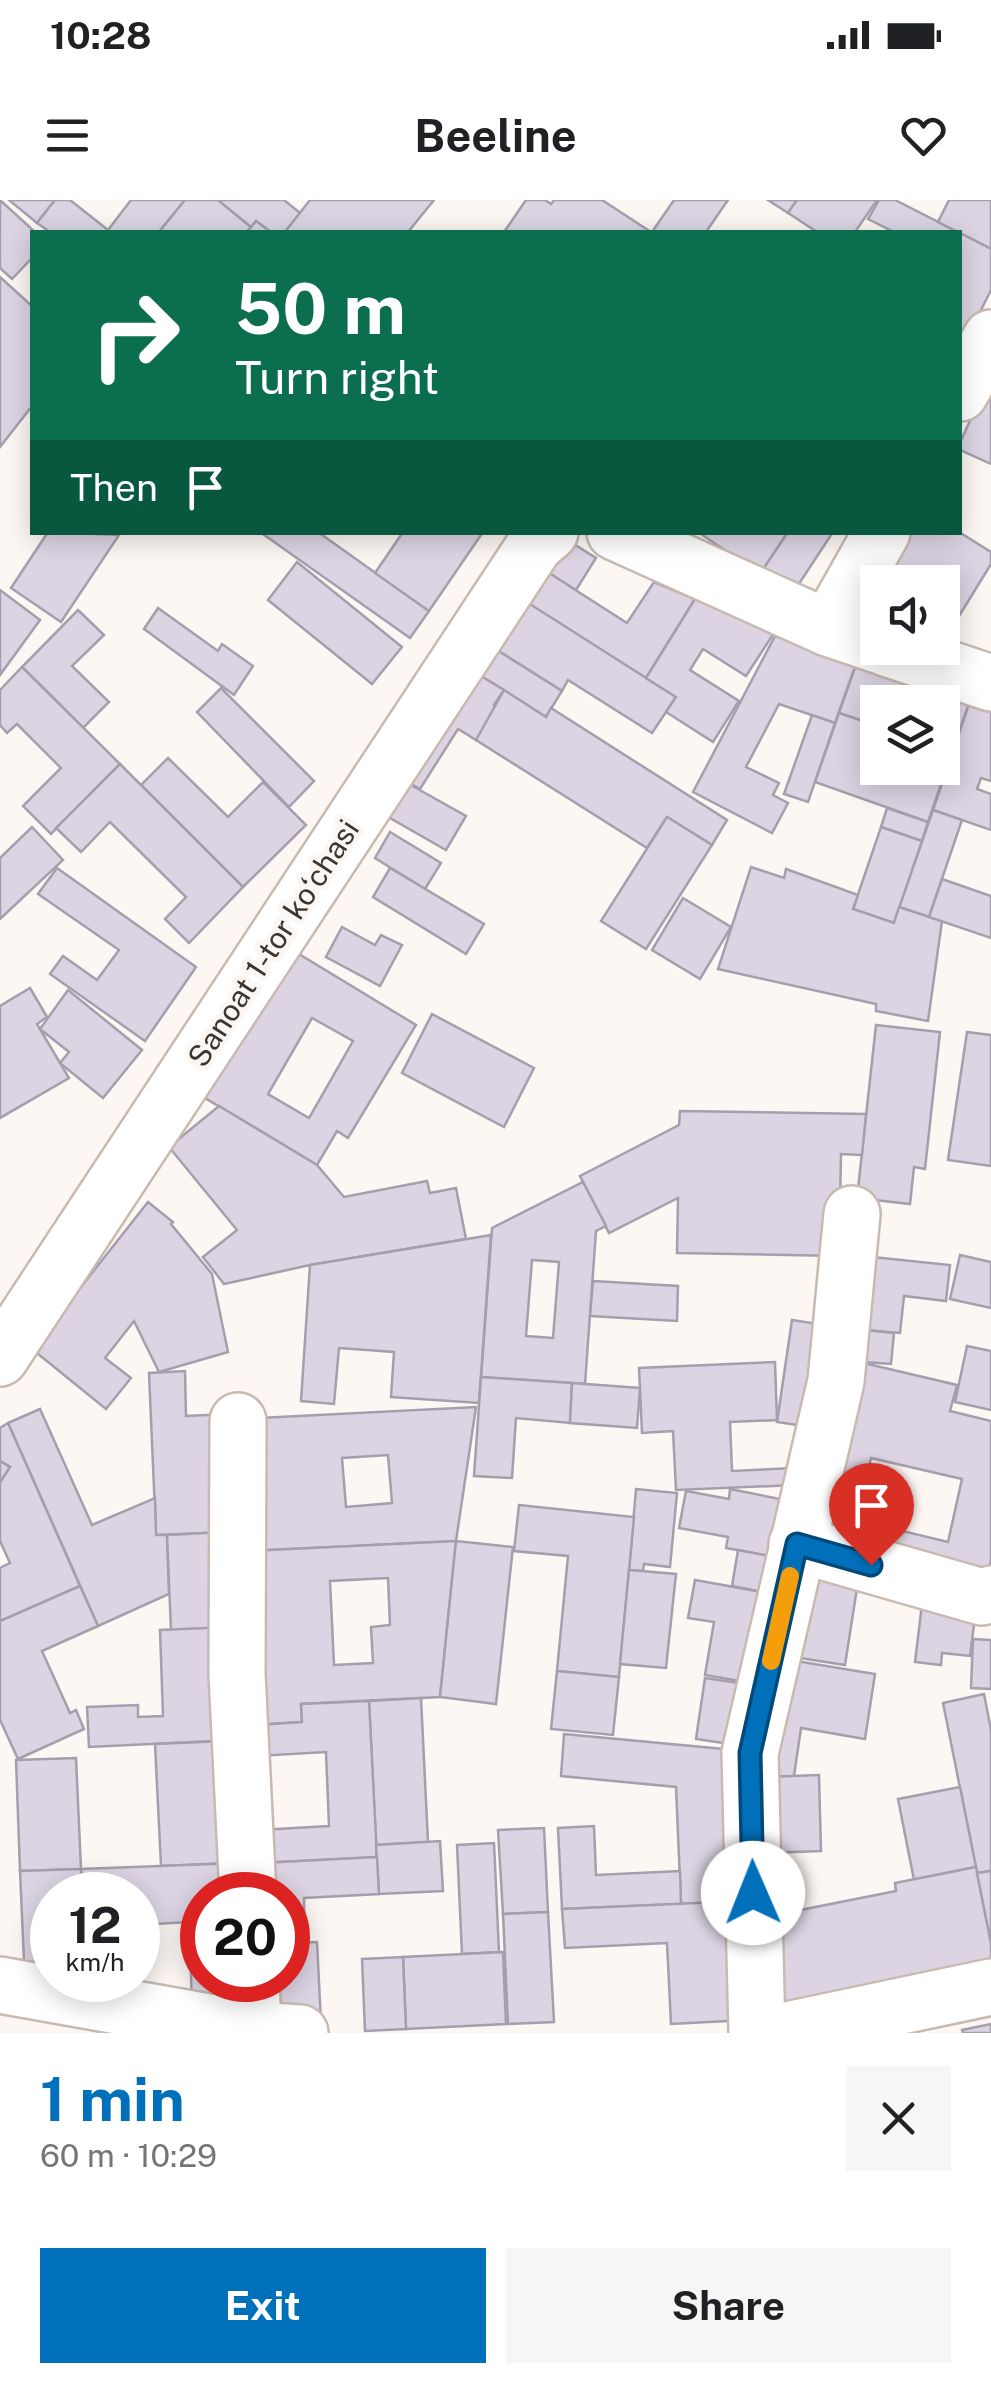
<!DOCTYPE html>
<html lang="en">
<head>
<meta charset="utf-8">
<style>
  body { margin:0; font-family:"Public Sans",sans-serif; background:#f6f6f6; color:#202124; height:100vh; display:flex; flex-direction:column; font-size:38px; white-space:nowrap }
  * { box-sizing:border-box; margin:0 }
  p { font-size:32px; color:#757577 }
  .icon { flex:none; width:55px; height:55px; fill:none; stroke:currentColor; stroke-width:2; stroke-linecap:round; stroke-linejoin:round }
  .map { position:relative; height:1833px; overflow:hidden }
  .drawer { display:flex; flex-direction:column; background:#fff; flex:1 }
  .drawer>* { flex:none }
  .hud { position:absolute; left:30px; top:30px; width:932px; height:305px; border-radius:0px; box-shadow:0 5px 25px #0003; background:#0b6e4f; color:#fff; overflow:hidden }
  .fabs { position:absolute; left:860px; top:365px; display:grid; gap:20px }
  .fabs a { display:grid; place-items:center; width:100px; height:100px; border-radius:0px; background:#fff; box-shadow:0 5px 25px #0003; font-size:50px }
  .speed { position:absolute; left:30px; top:1672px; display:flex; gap:20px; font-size:50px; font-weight:700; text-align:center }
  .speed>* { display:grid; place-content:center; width:130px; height:130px; border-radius:50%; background:#fff; box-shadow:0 5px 25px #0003; line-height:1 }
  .speed small { font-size:25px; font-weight:400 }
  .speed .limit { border:15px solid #d22; background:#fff; color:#111 }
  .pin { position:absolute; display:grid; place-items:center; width:85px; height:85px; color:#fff; margin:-102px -42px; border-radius:50% 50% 50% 0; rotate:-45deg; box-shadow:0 0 10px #0007 }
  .pin .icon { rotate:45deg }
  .me { position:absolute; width:110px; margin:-55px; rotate:359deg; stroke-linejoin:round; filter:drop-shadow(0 0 8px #0008) }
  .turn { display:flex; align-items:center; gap:35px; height:210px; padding:0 40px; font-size:45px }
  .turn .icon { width:130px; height:130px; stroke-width:2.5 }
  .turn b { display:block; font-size:70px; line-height:85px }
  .then { display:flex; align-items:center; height:95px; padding:0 40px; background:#0003; gap:20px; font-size:38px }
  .round { display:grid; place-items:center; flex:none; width:105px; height:105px; border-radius:0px; background:#f6f6f6 }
  .headline { display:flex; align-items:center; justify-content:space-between; height:170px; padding:0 40px }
  h1 { font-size:60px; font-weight:700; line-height:75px; color:#0170ba }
  .button { display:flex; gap:20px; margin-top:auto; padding:20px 40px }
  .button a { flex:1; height:115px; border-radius:0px; background:#0170ba; color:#fff; font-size:40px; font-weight:700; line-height:115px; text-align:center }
  .button a+a { background:#f6f6f6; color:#202124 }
  .status { display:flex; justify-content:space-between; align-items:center; height:70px; padding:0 50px; background:#fff; direction:ltr }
  .status svg { height:28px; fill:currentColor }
  header { display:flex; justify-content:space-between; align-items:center; height:130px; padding:0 40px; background:#fff; font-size:45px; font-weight:700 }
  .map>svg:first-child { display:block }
</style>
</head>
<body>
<div class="status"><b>10:28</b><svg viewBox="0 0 49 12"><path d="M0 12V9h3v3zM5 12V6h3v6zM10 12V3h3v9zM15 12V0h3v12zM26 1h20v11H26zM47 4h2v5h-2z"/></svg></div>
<header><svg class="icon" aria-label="menu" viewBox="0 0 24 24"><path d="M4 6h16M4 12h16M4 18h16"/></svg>Beeline<svg class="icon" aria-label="heart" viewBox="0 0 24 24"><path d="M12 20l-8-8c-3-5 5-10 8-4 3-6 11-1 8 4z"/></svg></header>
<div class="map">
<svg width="991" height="1833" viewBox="0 0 991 1833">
  <rect width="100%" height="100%" fill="#fdf7f3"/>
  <g fill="#dcd4e3" stroke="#a59eac" stroke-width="2.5" fill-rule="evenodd">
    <path d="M0,0L35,32L32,58L12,79L0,68Z"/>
    <path d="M9,0H55L37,23Z"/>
    <path d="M55,0H70L108,30L131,0H185L159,32H50L37,23Z"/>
    <path d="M185,0H218L251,27L247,32H159Z"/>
    <path d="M218,0H284L300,13L285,32H271L256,21L251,27Z"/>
    <path d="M310,0H434L408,32H285Z"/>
    <path d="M526,0H545L551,4L554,0H602L651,32H504Z"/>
    <path d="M674,0H728L706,32H652Z"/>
    <path d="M768,0H797L788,13Z"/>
    <path d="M797,0H877L855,32H817L788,13Z"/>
    <path d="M879,0H895L958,32H894L868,19Z"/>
    <path d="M949,0H991V49L938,22Z"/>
    <path d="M256,21L271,32H247Z"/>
    <path d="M960,33L991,49V90L960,152Z"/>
    <path d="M0,77L32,106V206L0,247Z"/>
    <path d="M991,173V264L960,250V243Z"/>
    <path d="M48,332L119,335L61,422L11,388Z"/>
    <path d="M260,332H318L429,411L410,438Z"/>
    <path d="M403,332H483L429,411L375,373Z"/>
    <path d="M698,332H788L760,374Z"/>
    <path d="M788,332H833L791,396L760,374Z"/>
    <path d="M900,332H959L991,352V364L945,439L942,382H878V397L865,390Z"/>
    <path d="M569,341L596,358L576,390L549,373Z"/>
    <path d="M297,362L402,447L372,484L268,400Z"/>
    <path d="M549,373L627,423L654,382L695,399L646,478L530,405Z"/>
    <path d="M0,390L40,420L0,475Z"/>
    <path d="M522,399L676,497L652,533L568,480L562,491L492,447Z"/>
    <path d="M695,399L774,433L746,476L703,449L690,470L739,501L713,542L666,512L676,497L646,478Z"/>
    <path d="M158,408L218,451L222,444L253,466L234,495L144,429Z"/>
    <path d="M78,410L104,435L72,466L109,502L83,528L22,467Z"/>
    <path d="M775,436L856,464L835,523L779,504L746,567L779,583L773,595L788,603L772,633L693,592Z"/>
    <path d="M492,447L562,491L546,517L476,473Z"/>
    <path d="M858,459L971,498L952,552L942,549V502H878V526L839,513Z"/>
    <path d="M22,467L120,564L51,634L23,606L61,568L17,524L7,533L0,525V490Z"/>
    <path d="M476,473L504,490L494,505L497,507L476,540L458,529L420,589L408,582Z"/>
    <path d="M221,488L314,581L289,607L197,512Z"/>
    <path d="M504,490L546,517L551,508L727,620L712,645L667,617L647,648L476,540Z"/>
    <path d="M971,498L991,505V581L981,578L977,589L991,594V630L933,610Z"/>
    <path d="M839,513L875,525L863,561L878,568L905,576L908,568H942V549L952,552L928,622L815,582Z"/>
    <path d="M812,515L835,523L808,602L784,594Z"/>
    <path d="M168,558L228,617L263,582L306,625L243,687L141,585Z"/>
    <path d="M120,564L243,687L189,743L165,719L186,697L110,622L81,652L56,628Z"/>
    <path d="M409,584L466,616L446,650L390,618Z"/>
    <path d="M887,608L928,622L922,641L881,627Z"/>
    <path d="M933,610L962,620L929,717L899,707Z"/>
    <path d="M667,617L712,645L646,749L601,721Z"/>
    <path d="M32,627L63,660L0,719V658Z"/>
    <path d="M881,627L922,641L894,723L853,709Z"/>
    <path d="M390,632L441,663L425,689L375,658Z"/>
    <path d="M751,667L784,678L786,669L858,695L853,709L894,723L899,707L942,721L928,821L876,811V804L718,769Z"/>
    <path d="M57,668L196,767L145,841L50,774L63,756L97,780L119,750L38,694Z"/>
    <path d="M390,668L484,724L466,754L373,697Z"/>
    <path d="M942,679L991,696V738L929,717Z"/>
    <path d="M683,698L731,727L700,779L652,750Z"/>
    <path d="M342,727L375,745L381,735L402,745L380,786L326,757Z"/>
    <path d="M294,751L416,825L348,938L337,931L317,965L205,898ZM312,818L353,841L309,918L268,894Z"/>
    <path d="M30,788L47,817L37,824L69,878L0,918V806Z"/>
    <path d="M68,790L142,850L103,898L60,863L69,852L40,829Z"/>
    <path d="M432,814L534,868L504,927L402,873Z"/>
    <path d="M876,825L940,832L925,969L914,967L910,1004L857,998Z"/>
    <path d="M967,832L991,835V966L948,960Z"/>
    <path d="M219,906L317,965L344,997L427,981L430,993L456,988L466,1039L310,1065L224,1084L203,1057L237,1030L169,947Z"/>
    <path d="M680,911L866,914L862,955L841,954L839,1056L677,1053L678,998L609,1033L580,976L679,925Z"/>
    <path d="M583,982L606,1026L596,1031L585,1184L481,1177L492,1028ZM532,1060L559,1062L553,1138L526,1136Z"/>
    <path d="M148,1002L173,1022L171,1024L212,1074L228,1152L159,1172L134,1121L105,1158L131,1178L106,1209L32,1149Z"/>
    <path d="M491,1035L479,1203L391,1197L394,1152L339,1148L334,1204L301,1201L310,1065Z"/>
    <path d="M960,1055L991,1062V1108L950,1099Z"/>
    <path d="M863,1056L950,1065L946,1101L904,1096L900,1133L855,1129Z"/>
    <path d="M593,1081L678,1086L677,1121L590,1116Z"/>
    <path d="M792,1120L831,1126L817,1228L777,1222Z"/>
    <path d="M855,1129L894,1133L891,1164L851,1161Z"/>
    <path d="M967,1146L991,1151V1210L955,1202Z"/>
    <path d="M855,1161L957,1185L950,1211L991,1221V1360L986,1382L812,1340ZM871,1258L962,1279L948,1342L857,1320Z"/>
    <path d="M775,1162L777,1220L730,1222L732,1271L794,1268L795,1285L676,1290L673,1231L642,1233L639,1168Z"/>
    <path d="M185,1171L186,1216L227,1214L231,1332L156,1335L149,1173Z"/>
    <path d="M481,1177L572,1183L570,1223L516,1218L512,1278L474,1276Z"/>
    <path d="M572,1183L640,1188L637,1228L570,1223Z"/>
    <path d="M476,1207L456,1341L247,1351L241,1219ZM388,1255L392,1303L346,1307L342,1258Z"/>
    <path d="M40,1209L92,1325L155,1298L156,1335H167L169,1394L98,1426L8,1223Z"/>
    <path d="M8,1223L80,1386L0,1421V1368L10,1363L0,1341V1282L10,1267L0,1261V1228Z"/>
    <path d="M0,1261L10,1267L0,1282Z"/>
    <path d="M636,1289L677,1293L670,1367L644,1364L643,1371L629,1370Z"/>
    <path d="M730,1289L790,1301L780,1358L726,1348L728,1337L679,1328L686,1291L729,1299Z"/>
    <path d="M519,1305L634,1317L619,1477L557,1471L568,1356L514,1351Z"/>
    <path d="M225,1332L229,1427L171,1430L167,1335Z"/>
    <path d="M456,1341L440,1497L301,1504L302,1522L255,1525L247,1351ZM388,1378L390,1425L371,1427L373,1463L334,1465L330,1381Z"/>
    <path d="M456,1341L513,1347L496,1504L440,1497Z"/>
    <path d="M738,1350L780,1358L773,1394L732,1386Z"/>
    <path d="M802,1359L860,1369L845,1465L787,1456Z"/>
    <path d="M629,1370L676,1374L666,1468L620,1464Z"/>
    <path d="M695,1380L773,1394L757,1484L705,1475L714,1422L688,1418Z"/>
    <path d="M80,1386L98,1426L42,1451L70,1513L76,1510L84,1529L18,1559L0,1520V1421Z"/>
    <path d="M923,1396L977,1402L970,1456L942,1453L941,1465L915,1462Z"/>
    <path d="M229,1427L234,1540L89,1547L87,1507L138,1505V1517L163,1516L160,1430Z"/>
    <path d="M973,1439L991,1440V1489L971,1488Z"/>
    <path d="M784,1459L875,1474L865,1539L801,1528L794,1576L765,1577Z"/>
    <path d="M557,1471L619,1477L613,1535L551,1529Z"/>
    <path d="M705,1478L746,1484L737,1545L696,1539Z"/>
    <path d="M984,1494L991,1530V1671L977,1673L943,1503Z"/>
    <path d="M421,1498L428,1642L376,1645L369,1501Z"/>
    <path d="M369,1501L377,1657L261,1663L260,1630L329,1626L326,1552L257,1556L255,1525L302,1522L301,1504Z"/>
    <path d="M564,1534L734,1550L741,1701L681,1704L676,1587L561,1576Z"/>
    <path d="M225,1541L230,1663L161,1666L155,1544Z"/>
    <path d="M76,1558L81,1669L20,1671L16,1560Z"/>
    <path d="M819,1575L821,1651L768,1653L765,1577Z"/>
    <path d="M960,1587L976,1667L914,1680L898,1599Z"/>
    <path d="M594,1626L596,1675L680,1671L681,1704L562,1709L558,1628Z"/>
    <path d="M544,1628L548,1712L503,1714L498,1630Z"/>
    <path d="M440,1641L443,1691L379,1694L376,1645Z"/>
    <path d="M494,1643L499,1752L462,1754L457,1645Z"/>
    <path d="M377,1657L379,1694L304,1698L305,1742L288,1743V1695H263L261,1663Z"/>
    <path d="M239,1663L240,1695H202V1780H244L245,1802L192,1804L189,1722L138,1725V1695H82L81,1669Z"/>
    <path d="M976,1667L991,1743V1761L772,1805L755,1719L896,1691L895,1683Z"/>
    <path d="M81,1669L82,1695H52V1780L25,1783L20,1671Z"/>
    <path d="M991,1671V1743L977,1673Z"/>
    <path d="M741,1701L747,1820L671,1824L667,1743L565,1748L562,1709Z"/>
    <path d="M548,1712L554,1822L508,1824L503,1714Z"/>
    <path d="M317,1742L321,1822L269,1825L267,1780H288V1743Z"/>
    <path d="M503,1752L506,1824L406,1829L403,1757Z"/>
    <path d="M403,1757L406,1829L365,1831L362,1759Z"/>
    <path d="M991,1824V1833H963L962,1830Z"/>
  </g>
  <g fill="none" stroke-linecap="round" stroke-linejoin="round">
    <g stroke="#c9bab0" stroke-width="60">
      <g id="minor">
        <path d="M960,193L991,138"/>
        <path d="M615,332L828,428L878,445"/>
        <path d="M828,428L882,332"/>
        <path d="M886,448L991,483"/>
        <path d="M0,1158L535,345L550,332"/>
        <path d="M238,1221L237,1474L248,1695"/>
        <path d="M797,1344L982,1397L991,1394"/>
        <path d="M251,1780L253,1830"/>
        <path d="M0,1785L253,1830L300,1833"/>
        <path d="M757,1833L750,1553L836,1181L852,1014"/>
        <path d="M773,1833L991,1787"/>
      </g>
    </g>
    <use href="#minor" stroke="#fff" stroke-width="55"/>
  </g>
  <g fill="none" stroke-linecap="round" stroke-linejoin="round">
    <g stroke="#014979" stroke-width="25">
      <path id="route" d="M753,1693L750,1553L797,1344L871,1365"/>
    </g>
    <use href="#route" stroke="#0170ba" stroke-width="18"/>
    <path stroke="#f59e0b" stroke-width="18" d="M771,1461L790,1376"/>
  </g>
  <g text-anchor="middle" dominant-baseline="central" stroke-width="10" stroke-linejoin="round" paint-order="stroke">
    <g font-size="30" fill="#3c3632" stroke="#fdf7f3">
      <text transform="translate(273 743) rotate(-57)">Sanoat 1-tor ko‘chasi</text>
    </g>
  </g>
</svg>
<div class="fabs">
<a><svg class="icon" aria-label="sound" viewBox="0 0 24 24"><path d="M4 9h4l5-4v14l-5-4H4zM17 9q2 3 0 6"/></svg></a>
<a><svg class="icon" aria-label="layers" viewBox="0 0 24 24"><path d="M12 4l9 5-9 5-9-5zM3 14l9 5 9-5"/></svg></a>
</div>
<div class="speed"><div>12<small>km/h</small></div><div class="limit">20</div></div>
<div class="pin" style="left:871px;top:1365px;background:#d93025"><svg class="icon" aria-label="arrive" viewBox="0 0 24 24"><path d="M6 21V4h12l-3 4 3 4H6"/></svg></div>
<svg class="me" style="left:753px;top:1693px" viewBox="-20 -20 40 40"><circle r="19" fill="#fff"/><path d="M0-13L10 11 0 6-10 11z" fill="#0170ba"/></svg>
<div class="hud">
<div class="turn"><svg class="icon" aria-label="right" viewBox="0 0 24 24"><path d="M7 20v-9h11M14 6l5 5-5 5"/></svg><div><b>50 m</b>Turn right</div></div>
<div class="then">Then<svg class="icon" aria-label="arrive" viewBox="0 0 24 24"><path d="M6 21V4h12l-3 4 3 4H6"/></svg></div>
</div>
</div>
<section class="drawer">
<div class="headline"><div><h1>1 min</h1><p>60 m · 10:29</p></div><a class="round"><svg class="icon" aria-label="close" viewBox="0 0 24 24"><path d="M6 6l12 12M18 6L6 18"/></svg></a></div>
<div class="button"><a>Exit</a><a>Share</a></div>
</section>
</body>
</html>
